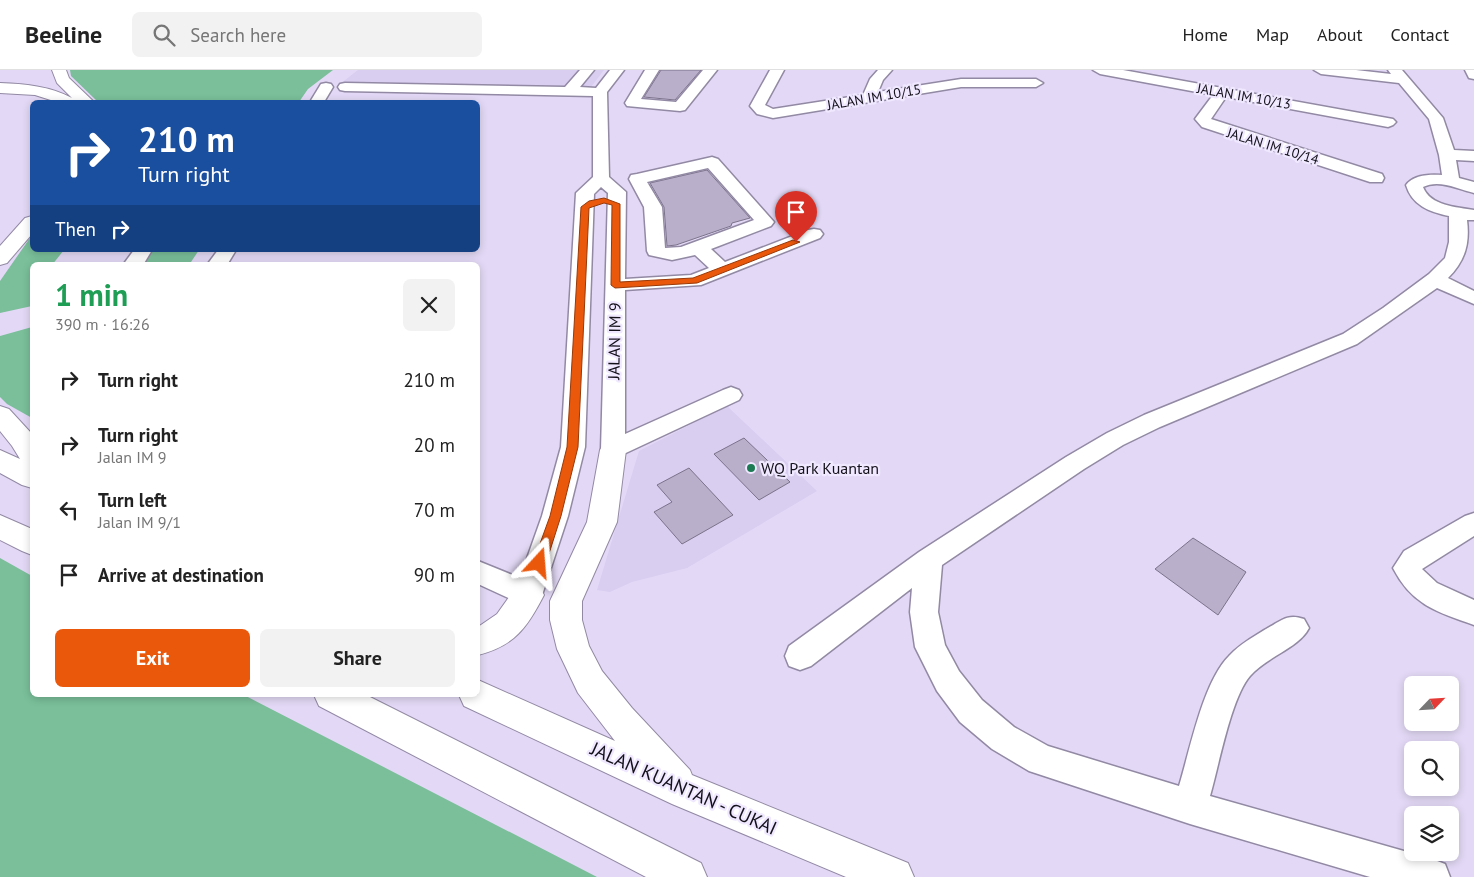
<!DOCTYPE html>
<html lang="en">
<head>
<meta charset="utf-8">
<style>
  body { margin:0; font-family:"PT Sans",sans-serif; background:#f2f2f2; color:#222; height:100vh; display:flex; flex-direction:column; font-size:19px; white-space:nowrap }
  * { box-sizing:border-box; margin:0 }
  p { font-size:16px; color:#767676 }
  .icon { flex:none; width:28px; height:28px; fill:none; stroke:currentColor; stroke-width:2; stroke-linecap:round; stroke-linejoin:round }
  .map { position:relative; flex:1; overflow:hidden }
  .drawer { position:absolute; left:30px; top:192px; width:450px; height:435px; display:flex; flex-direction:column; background:#fff; border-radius:8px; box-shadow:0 2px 8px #0003 }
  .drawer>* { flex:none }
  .hud { position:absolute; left:30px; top:30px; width:450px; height:152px; border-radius:8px; box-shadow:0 2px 8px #0003; background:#1a4fa0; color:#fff; overflow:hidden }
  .needle { width:32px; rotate:65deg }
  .fabs { position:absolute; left:1404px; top:606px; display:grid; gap:10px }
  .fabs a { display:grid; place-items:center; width:55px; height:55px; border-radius:8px; background:#fff; box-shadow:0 2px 8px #0003; font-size:25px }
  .pin { position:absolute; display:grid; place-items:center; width:42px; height:42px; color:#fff; margin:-51px -21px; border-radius:50% 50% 50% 0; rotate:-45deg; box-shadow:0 0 5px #0007 }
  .pin .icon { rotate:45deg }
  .me { position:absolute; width:55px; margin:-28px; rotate:19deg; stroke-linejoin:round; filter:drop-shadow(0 0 4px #0008) }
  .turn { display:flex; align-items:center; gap:18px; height:105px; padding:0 25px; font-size:22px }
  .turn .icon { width:65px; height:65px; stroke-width:2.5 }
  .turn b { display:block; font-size:35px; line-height:42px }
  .then { display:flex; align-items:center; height:48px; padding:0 25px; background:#0003; gap:10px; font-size:19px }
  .round { display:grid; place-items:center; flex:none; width:52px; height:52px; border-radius:8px; background:#f2f2f2 }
  .head { display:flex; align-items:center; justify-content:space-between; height:85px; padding:0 25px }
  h1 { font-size:30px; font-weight:700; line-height:38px; color:#1e9e55 }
  .button { display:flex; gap:10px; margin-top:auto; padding:10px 25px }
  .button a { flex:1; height:58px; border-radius:8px; background:#ea580c; color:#fff; font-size:20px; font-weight:700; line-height:58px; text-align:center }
  .button a+a { background:#f2f2f2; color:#222 }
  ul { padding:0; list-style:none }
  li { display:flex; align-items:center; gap:15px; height:65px; padding:0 25px }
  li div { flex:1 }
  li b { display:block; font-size:19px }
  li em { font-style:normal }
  header { display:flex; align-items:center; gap:30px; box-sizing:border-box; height:70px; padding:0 25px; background:#fff; border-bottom:1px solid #e0e0e0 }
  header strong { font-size:24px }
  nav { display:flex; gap:28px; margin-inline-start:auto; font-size:18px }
  .search { width:350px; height:45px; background:#f2f2f2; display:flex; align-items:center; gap:12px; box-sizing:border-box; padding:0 18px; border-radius:8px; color:#767676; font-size:19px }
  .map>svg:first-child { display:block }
</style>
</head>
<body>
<header>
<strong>Beeline</strong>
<div class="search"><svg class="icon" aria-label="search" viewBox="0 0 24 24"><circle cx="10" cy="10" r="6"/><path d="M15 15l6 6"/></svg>Search here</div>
<nav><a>Home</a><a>Map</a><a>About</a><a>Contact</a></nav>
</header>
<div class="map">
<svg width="1474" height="807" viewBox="0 0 1474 807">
  <rect width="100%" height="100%" fill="#e3d9f6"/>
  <g fill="#d9cdf0">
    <path d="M358,0H604L588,21L339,20L340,14Z"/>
    <path d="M727,336L817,421L687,498L632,512L610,522L597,520L639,381Z"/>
  </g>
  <g fill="#7abf9a">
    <path d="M70,0H333L308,19L299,32H98L71,6Z"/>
    <path d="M32,165V180H64L52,195H32V236L0,243V211Z"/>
    <path d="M148,180H199L189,195H138Z"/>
    <path d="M32,257V348L7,334L0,327V266Z"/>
    <path d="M0,488L32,506V625H244L597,807H0Z"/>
  </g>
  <g fill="#b9afcb" stroke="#7b728b">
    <path d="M661,0H701L675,30L644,27Z"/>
    <path d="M707,100L750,148L732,153L731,156L676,175L667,176L664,137L650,113Z"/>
    <path d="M744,368L790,412L759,430L714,384Z"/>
    <path d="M689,398L733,445L682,474L654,442L672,432L657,415Z"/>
    <path d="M1193,468L1246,502L1218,545L1155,499Z"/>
  </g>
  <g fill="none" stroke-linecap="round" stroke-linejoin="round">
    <g stroke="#9289a4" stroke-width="3">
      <g id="minor">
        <path d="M580,0H594L580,17L596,18L610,0H624L607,22L609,107L626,122L625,209L691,205L709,198L695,185L672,190L649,185L647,181L644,137L629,109L631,105L637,104L712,87L718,89L774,152L771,156L711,179L725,192L808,160L814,159L820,160L823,164L820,168L701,215L625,220V364L723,320L731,317L739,320L742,325L739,330L613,389L604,386L601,380L608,123L601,117L594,124L585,377L568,446L542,525L538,533L528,537L478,514V491L520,508L542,446L561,377L576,123L593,107V26L345,21L340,20L338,17L340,14L345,13L565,17ZM708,98L754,150L681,177L665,178L662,137L647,112Z"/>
        <path d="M645,0H659L641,29L676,32L703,0H717L685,40L680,41L627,36L625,33Z"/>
        <path d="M770,0H784L765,35L773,39L863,25L870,9L878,0H892L883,10L878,22L961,9H1036L1043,13L1036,17H961L773,48L757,44L750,36Z"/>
        <path d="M1093,0H1123L1393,49L1396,52L1393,55L1388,57L1226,27L1211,49L1382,104L1384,108L1382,112H1370L1202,57L1195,49L1213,25L1100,4Z"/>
        <path d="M1314,0H1356L1391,4L1388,0H1402L1443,48L1454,80L1474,81V91L1456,90L1459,108L1474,112V123C1458,119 1439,109 1423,117C1430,136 1457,137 1474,140V150H1467C1470,174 1465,191 1448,208L1474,221V234L1437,218L1357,274L1160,357L1123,375L1084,399L942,495L938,542L945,575L959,601L982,630L1014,657L1048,676L1179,716C1190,680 1203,612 1229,586C1240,574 1253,567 1266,559C1281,551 1287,543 1304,549L1309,558C1299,578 1266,587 1250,606C1231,628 1219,695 1210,726L1432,789L1445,794L1450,807H1370L1190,754L1029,701L992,679L960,652L937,621L915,577L910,542L912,518L811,596L800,600L789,596L785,586L789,576L919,482L1066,387L1107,363L1144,345L1343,264L1383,238L1429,204L1445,188L1449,172V146C1429,142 1412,135 1406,115C1413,105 1430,104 1442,105L1439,85L1429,49L1399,13L1321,4Z"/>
        <path d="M1465,0H1474V9L1469,8Z"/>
        <path d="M326,13L331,14L333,17L324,32H310L321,14Z"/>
        <path d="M134,180H152L143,195H123Z"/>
        <path d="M218,180H236L227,195H207Z"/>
        <path d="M1474,443V466L1422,499L1437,513L1474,530V555C1437,542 1412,535 1393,498L1404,481L1465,446Z"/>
      </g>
    </g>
    <g stroke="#9289a4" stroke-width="2">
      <g id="highway">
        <path d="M52,0H66L69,8L94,32H77L75,30L76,32H57L35,25L0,23V13C25,14 50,16 72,28L57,13Z"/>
        <path d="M32,146V164L7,193L0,195V176L25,148Z"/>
        <path d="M0,336L9,339L32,364V418L22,415L0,403V380L20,389L12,376L0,361Z"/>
        <path d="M613,370L622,373L626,380L617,452L582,531V550L589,576L602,601L632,638L690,700L692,705L908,793L914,807H846L672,734L464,636L459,625H478V610L615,671L578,623L557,579L550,550V531L587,452L600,380L604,373Z"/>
        <path d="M0,445L32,459V485L22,481L0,470Z"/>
        <path d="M528,512L539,516L544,525C527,558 514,576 478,585V557L497,544L517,516Z"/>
        <path d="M314,625H366L701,793L707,807H646L319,636Z"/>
      </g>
    </g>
    <use href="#minor" fill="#fff" fill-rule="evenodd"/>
    <use href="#highway" fill="#fff" fill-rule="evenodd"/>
  </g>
  <path fill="#ea580c" stroke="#983908" d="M604,128L620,134V212L693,208L793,170L800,172L697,213L615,218L611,215L612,135L604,133L589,138L578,377L561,446L546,493L544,497L539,498L535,497L533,493L550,446L567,377L581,137L589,131Z"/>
  <circle fill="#1c7b52" stroke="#efe8ff" stroke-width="2" cx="751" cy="398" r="5"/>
  <g text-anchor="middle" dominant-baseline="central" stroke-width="4.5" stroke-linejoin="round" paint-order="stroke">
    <g font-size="14" fill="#14101a" stroke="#efe8ff">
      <text transform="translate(1244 26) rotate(10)">JALAN IM 10/13</text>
      <text transform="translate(874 27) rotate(-10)">JALAN IM 10/15</text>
      <text transform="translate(1273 76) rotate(17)">JALAN IM 10/14</text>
    </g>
    <g font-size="16" fill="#14101a" stroke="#efe8ff">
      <text transform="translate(614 271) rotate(-89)">JALAN IM 9</text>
    </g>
    <g font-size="16" fill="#14101a" stroke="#efe8ff" text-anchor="start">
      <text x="761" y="398">WQ Park Kuantan</text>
    </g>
    <g font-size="19" fill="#14101a" stroke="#efe8ff">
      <text transform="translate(684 718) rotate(24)">JALAN KUANTAN - CUKAI</text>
    </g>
  </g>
</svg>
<div class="fabs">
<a><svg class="needle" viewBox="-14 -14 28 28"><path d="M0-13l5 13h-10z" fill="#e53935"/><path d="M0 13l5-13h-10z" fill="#767676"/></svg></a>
<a><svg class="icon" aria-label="search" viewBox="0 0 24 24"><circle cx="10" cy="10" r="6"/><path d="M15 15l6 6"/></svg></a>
<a><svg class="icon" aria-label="layers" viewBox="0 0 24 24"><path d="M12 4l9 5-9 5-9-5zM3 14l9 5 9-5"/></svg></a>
</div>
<div class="pin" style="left:796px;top:172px;background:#d93025"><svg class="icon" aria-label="arrive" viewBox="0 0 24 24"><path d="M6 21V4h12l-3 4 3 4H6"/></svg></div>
<svg class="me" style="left:539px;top:493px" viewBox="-20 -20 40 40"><path d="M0-17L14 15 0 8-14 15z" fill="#ea580c" stroke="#fff" stroke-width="4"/></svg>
<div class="hud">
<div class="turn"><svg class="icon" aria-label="right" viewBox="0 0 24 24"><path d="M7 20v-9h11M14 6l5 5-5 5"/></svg><div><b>210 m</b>Turn right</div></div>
<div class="then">Then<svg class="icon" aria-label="right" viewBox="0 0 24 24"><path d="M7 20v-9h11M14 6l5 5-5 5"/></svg></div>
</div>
<section class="drawer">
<div class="head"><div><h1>1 min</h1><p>390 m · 16:26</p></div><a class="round"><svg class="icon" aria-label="close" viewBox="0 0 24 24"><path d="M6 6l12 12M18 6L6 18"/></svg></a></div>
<ul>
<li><svg class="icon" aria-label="right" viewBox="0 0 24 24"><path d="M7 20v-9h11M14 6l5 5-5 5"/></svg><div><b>Turn right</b></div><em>210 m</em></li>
<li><svg class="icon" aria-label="right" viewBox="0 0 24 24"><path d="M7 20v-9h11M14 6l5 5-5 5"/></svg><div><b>Turn right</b><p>Jalan IM 9</p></div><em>20 m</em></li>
<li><svg class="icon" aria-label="left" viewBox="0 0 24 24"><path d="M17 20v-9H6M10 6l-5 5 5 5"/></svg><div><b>Turn left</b><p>Jalan IM 9/1</p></div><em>70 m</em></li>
<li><svg class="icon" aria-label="arrive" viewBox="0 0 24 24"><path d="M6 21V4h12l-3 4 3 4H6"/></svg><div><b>Arrive at destination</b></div><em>90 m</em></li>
</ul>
<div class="button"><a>Exit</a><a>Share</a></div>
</section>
</div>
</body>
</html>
